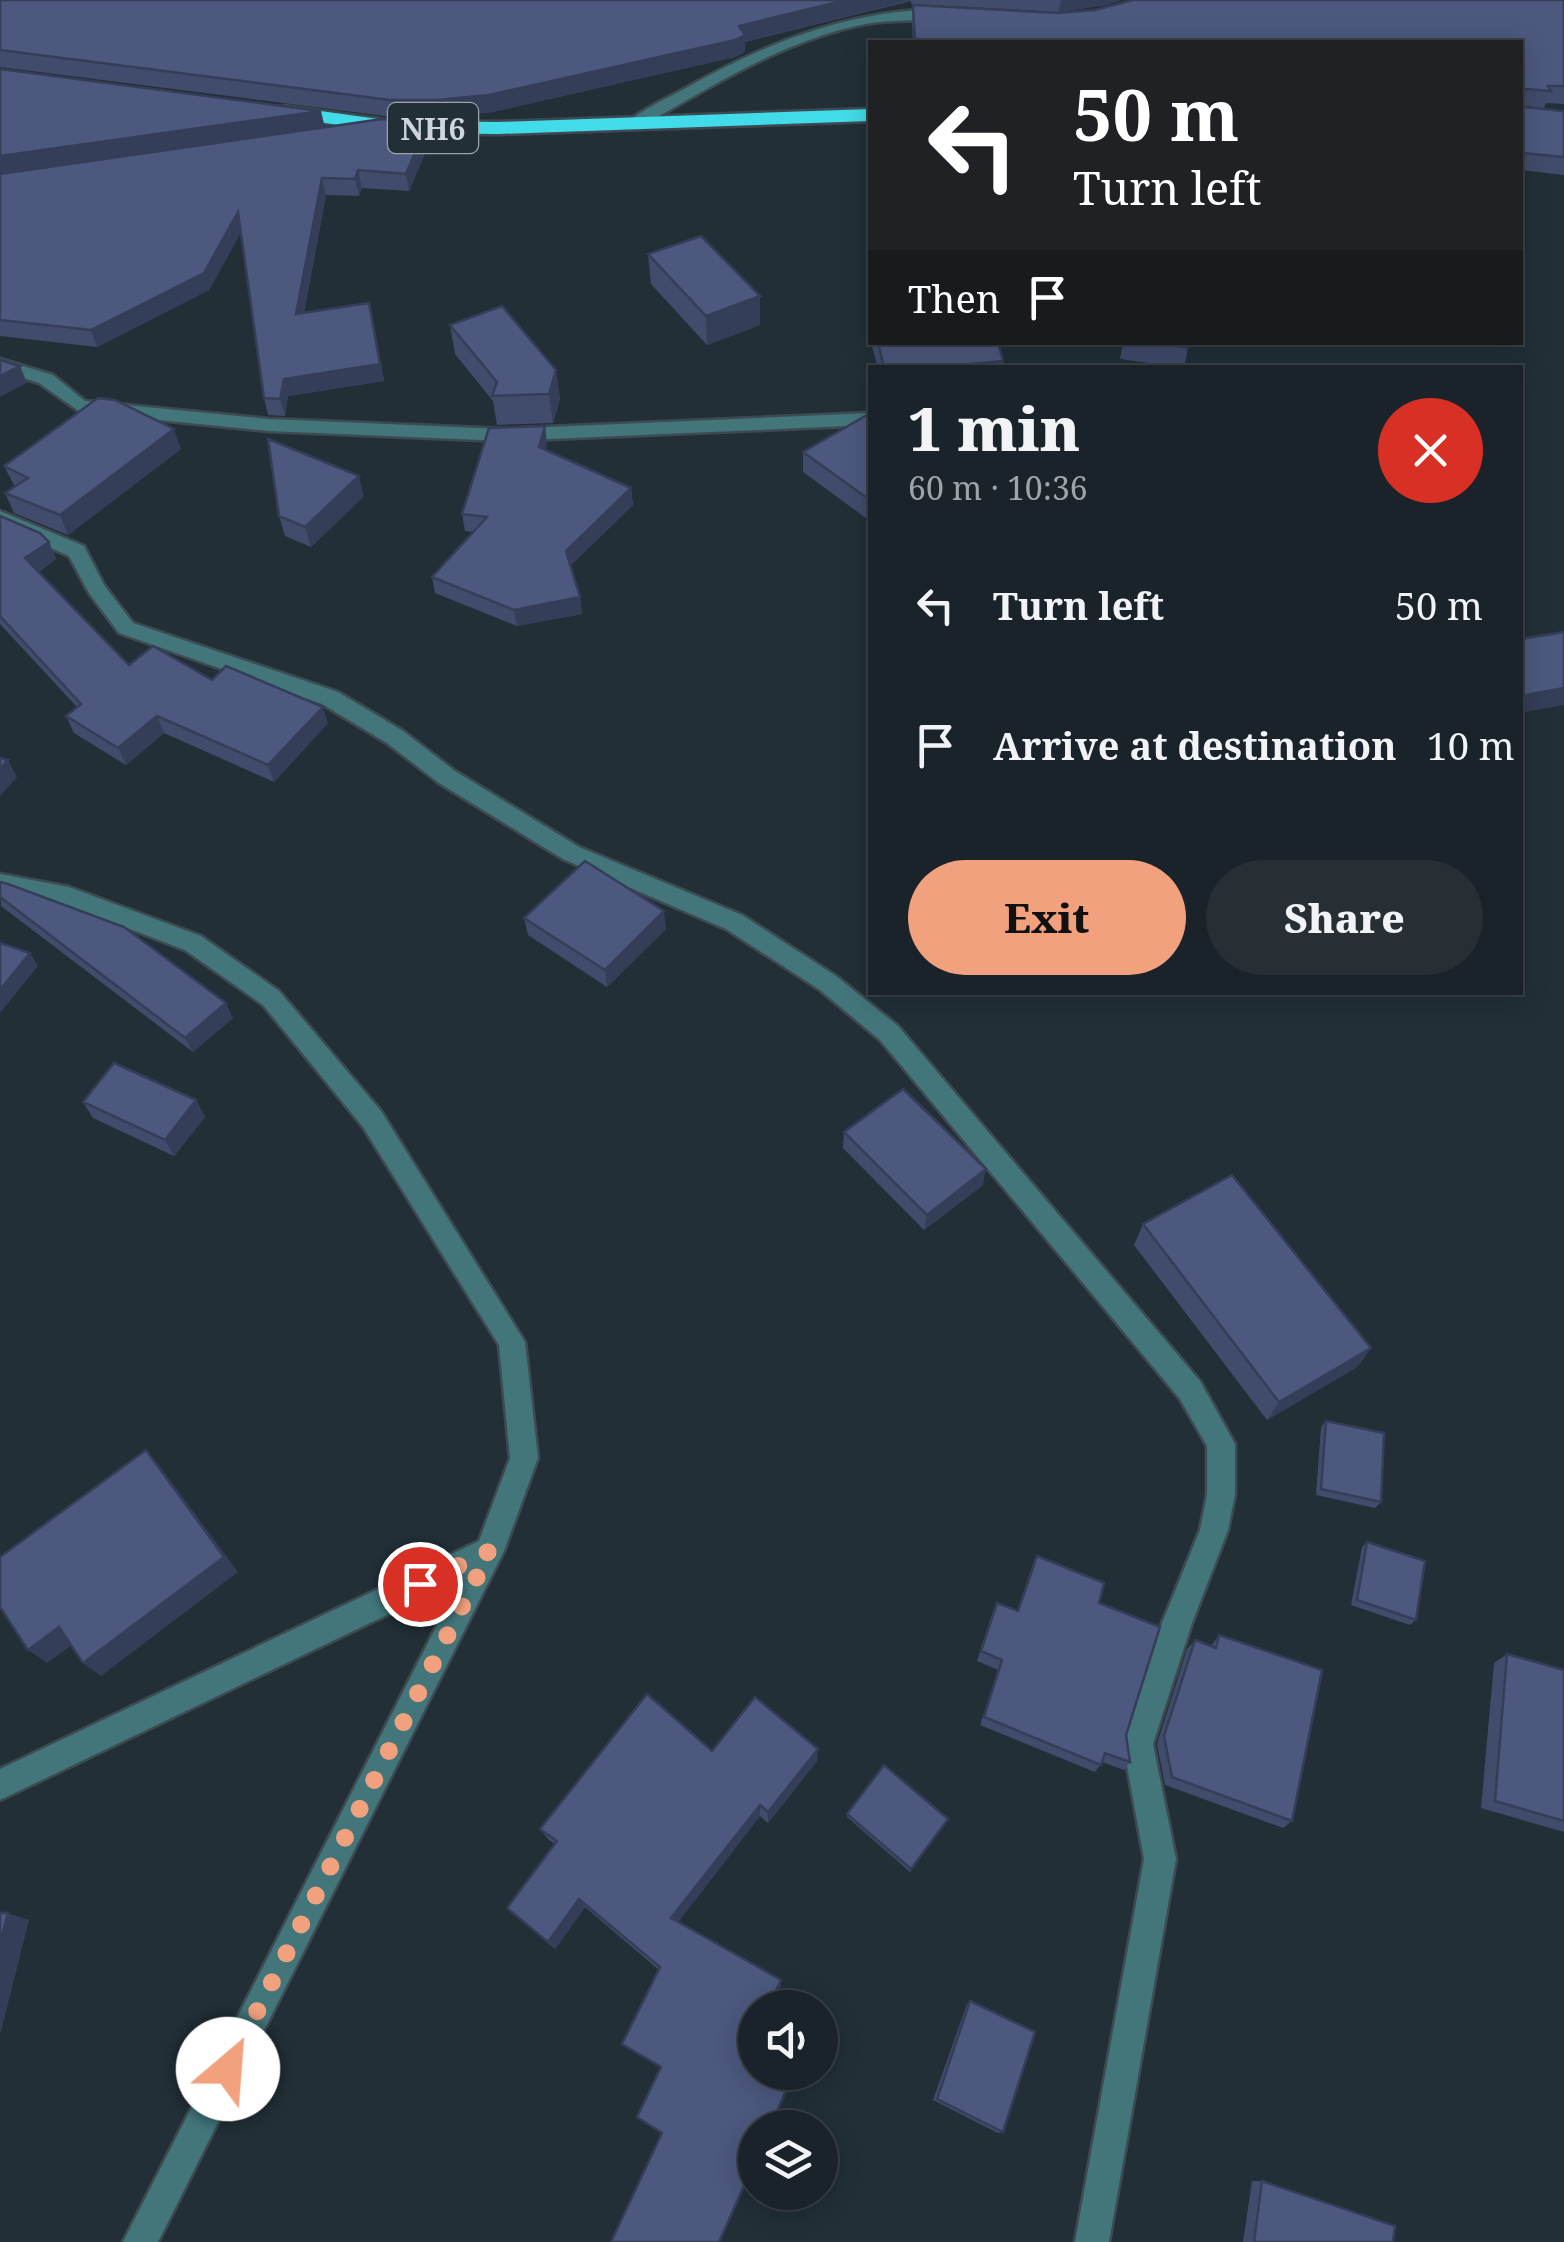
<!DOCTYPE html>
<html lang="en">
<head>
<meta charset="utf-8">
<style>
  body { margin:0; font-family:"Noto Serif",serif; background:#272f35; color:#f1f3f6; height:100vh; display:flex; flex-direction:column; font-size:38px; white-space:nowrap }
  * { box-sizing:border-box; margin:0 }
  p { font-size:32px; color:#9fa4a8 }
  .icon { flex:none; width:55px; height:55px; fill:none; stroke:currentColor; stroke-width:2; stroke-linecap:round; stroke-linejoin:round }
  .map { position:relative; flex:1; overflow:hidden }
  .drawer { position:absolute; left:868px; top:365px; width:655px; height:630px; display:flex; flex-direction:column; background:#1a2329; border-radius:0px; box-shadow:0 5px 25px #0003,0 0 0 2px #384046 }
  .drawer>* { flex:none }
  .top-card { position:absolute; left:868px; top:40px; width:655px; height:305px; border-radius:0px; box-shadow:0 5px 25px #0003,0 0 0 2px #384046; background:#202124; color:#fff; overflow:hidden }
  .fabs { position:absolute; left:738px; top:1990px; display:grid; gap:20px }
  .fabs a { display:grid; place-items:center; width:100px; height:100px; border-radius:50%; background:#1a2329; box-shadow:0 5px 25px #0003,0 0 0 2px #384046; font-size:50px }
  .pin { position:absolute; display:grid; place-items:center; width:85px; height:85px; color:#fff; margin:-42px; border:5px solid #fff; border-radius:50%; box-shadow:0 2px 10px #0007 }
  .me { position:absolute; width:110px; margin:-55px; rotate:27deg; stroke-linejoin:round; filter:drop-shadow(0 0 8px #0008) }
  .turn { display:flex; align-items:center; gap:35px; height:210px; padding:0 40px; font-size:45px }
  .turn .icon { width:130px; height:130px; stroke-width:2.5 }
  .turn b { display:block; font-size:70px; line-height:85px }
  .then { display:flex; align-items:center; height:95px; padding:0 40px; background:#0003; gap:20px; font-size:38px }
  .round { display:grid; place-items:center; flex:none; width:105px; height:105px; border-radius:52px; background:#272f35 }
  .headline { display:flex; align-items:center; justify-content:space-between; height:170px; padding:0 40px }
  h1 { font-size:60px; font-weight:800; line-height:75px }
  .button { display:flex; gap:20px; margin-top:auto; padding:20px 40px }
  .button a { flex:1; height:115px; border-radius:60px; background:#f1a17d; color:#111; font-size:40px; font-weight:800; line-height:115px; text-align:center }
  .button a+a { background:#272f35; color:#f1f3f6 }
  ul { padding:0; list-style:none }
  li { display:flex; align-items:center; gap:30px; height:140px; padding:0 40px }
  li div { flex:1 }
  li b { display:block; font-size:38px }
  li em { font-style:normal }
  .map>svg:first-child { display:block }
</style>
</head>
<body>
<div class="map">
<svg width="1564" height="2242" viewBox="0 0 1564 2242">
  <rect width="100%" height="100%" fill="#222f37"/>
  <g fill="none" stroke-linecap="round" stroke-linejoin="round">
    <g stroke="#3e4a51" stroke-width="5">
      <g id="minor">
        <path d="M944,9L949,11V17C922,22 893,19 865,24C784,40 710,87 640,127L626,124C642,109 666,99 686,88C768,42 849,10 944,9Z"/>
        <path d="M0,359L53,375L85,401L268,419L505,429L870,413V425L505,441L268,431L80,412L39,383L0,371Z"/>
        <path d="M0,511L84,546L104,585L133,623L338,692L403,731L455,771L579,847L742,915L836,976L898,1026L1200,1381L1235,1444V1494L1228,1530L1192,1623L1153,1744L1176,1859L1109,2242H1075L1144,1859L1123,1744L1162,1623L1200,1530L1207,1494V1446L1180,1399L880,1040L820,990L726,929L563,859L439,783L387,743L322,704L119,633L89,593L69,556L0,526Z"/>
        <path d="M0,874L69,887L201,936L279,991L381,1111L525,1342L538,1458L504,1551L158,2242H123L460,1580L0,1800V1769L479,1541L510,1458L499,1345L363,1127L263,1005L185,950L67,905L0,892Z"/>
      </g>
    </g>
    <g stroke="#3e4a51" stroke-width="5">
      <path id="highway" d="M284,106L393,121L498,122L870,109V121L498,134L393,133L277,116L274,112Z"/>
    </g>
    <use href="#minor" fill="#42767b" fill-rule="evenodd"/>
    <use href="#highway" fill="#42dbe9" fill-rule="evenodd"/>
  </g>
  <g fill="#414c6c">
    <path d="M0,0H1121L1106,5L1059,12L911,4V1L745,42V52L735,57L492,112L441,118L393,117L0,67Z"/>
    <path d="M1564,0V104L1546,103L1544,108L1523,106L1564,114V175L1520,170V42H913L912,22L913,5L1057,13L1095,10L1129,2Z"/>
    <path d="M0,69L325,127L429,120L432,137L409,191L362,188L359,196L326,195L304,313L373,320L384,381L288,396L285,416L268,415L264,398L241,232L209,290L97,347L0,336Z"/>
    <path d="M648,254L760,296V325L707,345L651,284Z"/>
    <path d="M450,325L556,370L560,399L553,423L497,425L493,401L455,354Z"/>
    <path d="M871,342H998L1003,361L1002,368H878Z"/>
    <path d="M1123,342H1189L1184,368L1120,359Z"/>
    <path d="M870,418V521L803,472V452Z"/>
    <path d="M547,443L545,450L631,488L633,505L570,566L580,597L582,614L517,626L435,593L432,577L474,532L465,531L462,514Z"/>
    <path d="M181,449L68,535L14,513L5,493L15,487L4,466Z"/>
    <path d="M364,496L311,547L285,536L279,516Z"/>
    <path d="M0,516L49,542L56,559L39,572L129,665L212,680L328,723L274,782L164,733L126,765L74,733L66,716L77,707L0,624Z"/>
    <path d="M0,882L233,1018L193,1052L1,906Z"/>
    <path d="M524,918L666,929L607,987L528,935Z"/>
    <path d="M196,1100L205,1117L174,1156L93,1118L83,1102Z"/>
    <path d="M844,1132L983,1185L924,1230L843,1148Z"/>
    <path d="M1143,1224L1371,1348L1357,1367L1267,1420L1134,1245Z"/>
    <path d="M1326,1421L1381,1502L1375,1508L1316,1495L1321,1427Z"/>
    <path d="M1367,1542L1416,1620L1410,1625L1351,1605L1362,1547Z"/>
    <path d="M1033,1567L1099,1603L1130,1762L1124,1770L1102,1762L1095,1772L980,1725L998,1670L977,1661L993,1612L1018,1610Z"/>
    <path d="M1219,1635L1292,1821L1283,1828L1165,1785L1157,1744L1187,1649L1195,1640L1211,1646Z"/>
    <path d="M1507,1654L1564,1670V1832L1481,1808L1494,1663Z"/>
    <path d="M712,1751L817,1761L768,1823L760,1816L678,1922L781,1986L771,2008H755L795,2072L771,2128H755V2163L720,2242H611L662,2133L659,1970L585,1907L555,1949L507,1908L555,1844L548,1839L540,1829Z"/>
    <path d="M847,1814L948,1819L910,1872L847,1817Z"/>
    <path d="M970,2001L1003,2132L998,2133L933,2100L967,2004Z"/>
    <path d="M1252,2181H1262L1393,2242H1243Z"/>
  </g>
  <g fill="#353e58">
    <path d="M846,0H911L745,42V52L735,57L492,112L441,118L438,100Z"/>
    <path d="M1061,0H1121L1106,5L1059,12Z"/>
    <path d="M321,111L325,128L0,174V156Z"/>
    <path d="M429,120L432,137L409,191L406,174Z"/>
    <path d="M358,170L362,188L359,196L355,179Z"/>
    <path d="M322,178L326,195L300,331L296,314Z"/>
    <path d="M238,212L243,229L209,290L97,347L91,330Z"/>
    <path d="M760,296V325L707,345L706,316Z"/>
    <path d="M373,320L384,381L288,396L285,416L280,399L284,379Z"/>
    <path d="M20,366L27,383L0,397V376Z"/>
    <path d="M556,370L560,399L553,423L549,394Z"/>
    <path d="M545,426L547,443L541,464L539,447Z"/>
    <path d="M174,429L181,449L68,535L60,515Z"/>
    <path d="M359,476L364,496L311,547L305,527Z"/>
    <path d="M631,488L633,505L568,568L566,551Z"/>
    <path d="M49,542L56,559L34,575L25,558Z"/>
    <path d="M580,597L582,614L517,626L514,610Z"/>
    <path d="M1564,688V705L1520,713V696Z"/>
    <path d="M323,707L328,723L274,782L268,765Z"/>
    <path d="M157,716L164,733L126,765L118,748Z"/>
    <path d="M8,760L17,777L0,796V769Z"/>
    <path d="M664,911L666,929L607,987L605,970Z"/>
    <path d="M30,953L38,966L0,1013V990Z"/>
    <path d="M226,1003L233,1018L193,1052L185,1038Z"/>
    <path d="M196,1100L205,1117L174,1156L165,1140Z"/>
    <path d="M986,1169L983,1185L924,1230L927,1215Z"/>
    <path d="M1371,1348L1357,1367L1267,1420L1279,1402Z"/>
    <path d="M146,1450L161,1468L238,1572L101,1676L83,1663Z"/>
    <path d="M59,1627L77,1641L47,1663L28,1650Z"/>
    <path d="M818,1749L817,1761L768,1823V1812Z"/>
    <path d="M760,1805V1816L675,1926L671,1918Z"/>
    <path d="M579,1899L585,1907L555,1949L548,1942Z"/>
    <path d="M8,1913L29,1920L0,2035V1943Z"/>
    <path d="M781,1980V1986L771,2008H768Z"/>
  </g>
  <g fill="#4c587e" stroke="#353e58" stroke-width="2.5">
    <path d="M0,0H846L739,26L745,35L735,40L489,95L438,100H390L0,50Z"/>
    <path d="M1133,0H1564V86H1548L1551,91L1526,89L1522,93L1523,107L1563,111L1564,114V157L1520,153V42H915L913,5L1057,13L1095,10Z"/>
    <path d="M0,69L321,111L0,156Z"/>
    <path d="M382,119L429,120L406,174L358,170L355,179L322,178L296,314L369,303L380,364L284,379L280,399L264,398L238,212L204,273L91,330L0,320V174Z"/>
    <path d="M701,236L760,296L706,316L648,254Z"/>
    <path d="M502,306L556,370L549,394L492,396L497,382L450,325Z"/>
    <path d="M878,342H998L1003,361L926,368H884Z"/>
    <path d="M1150,342H1189L1188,348Z"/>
    <path d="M0,360L20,366L0,376Z"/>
    <path d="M98,398L115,400L174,429L60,515L5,493L28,478L4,466Z"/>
    <path d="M867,415L870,418V500L803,452Z"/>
    <path d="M545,426L539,447L631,488L566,551L580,597L514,610L432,577L487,517L462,514L489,428Z"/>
    <path d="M268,439L359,476L305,527L279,516Z"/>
    <path d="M0,516L40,533L49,542L25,558L129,665L153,646L212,680L226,666L323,707L268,765L157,716L118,748L66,716L81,704L0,616Z"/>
    <path d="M1564,632V688L1520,696V639Z"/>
    <path d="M0,758L8,760L0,769Z"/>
    <path d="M585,861L664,911L605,970L524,918Z"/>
    <path d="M0,882L8,884L124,927L226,1003L185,1038L0,897Z"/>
    <path d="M0,943L30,953L0,990Z"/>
    <path d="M114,1063L196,1100L165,1140L83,1102Z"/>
    <path d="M903,1089L986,1169L927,1215L844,1132Z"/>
    <path d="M1232,1175L1371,1348L1279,1402L1143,1224Z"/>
    <path d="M1326,1421L1384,1433L1381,1502L1321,1489Z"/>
    <path d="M146,1450L224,1557L83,1663L59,1627L28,1650L0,1607V1557Z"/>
    <path d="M1367,1542L1425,1561L1416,1620L1357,1600Z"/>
    <path d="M1037,1556L1104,1583L1099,1603L1160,1627L1126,1735L1130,1762L1105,1753L1101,1765L984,1717L1002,1660L981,1651L997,1603L1018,1611Z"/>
    <path d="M1219,1635L1322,1670L1292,1821L1172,1777L1164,1736L1195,1640L1216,1648Z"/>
    <path d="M1507,1654L1564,1670V1821L1495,1801Z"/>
    <path d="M647,1694L712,1751L755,1697L818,1749L768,1812L760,1805L671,1918L781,1980L768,2008H755V2072H794L770,2128H755V2161L719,2242H611L662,2133L637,2117L661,2067L622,2044L660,1967L579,1899L548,1942L507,1908L557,1841L540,1829Z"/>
    <path d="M884,1765L948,1819L911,1869L847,1814Z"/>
    <path d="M0,1913H8L0,1943Z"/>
    <path d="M970,2001L1035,2032L1003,2132L937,2099Z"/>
    <path d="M1262,2181L1395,2226L1393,2242H1254Z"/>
  </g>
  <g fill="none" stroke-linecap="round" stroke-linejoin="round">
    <path stroke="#f1a17d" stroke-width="18" stroke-dasharray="0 32.4" d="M228,2069L490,1551L420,1584"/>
  </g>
  <g text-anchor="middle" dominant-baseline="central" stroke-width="10" stroke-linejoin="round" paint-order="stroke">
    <rect fill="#222f37" stroke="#9aa4aa" stroke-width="2.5" x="388" y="103" width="90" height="50" rx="8"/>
    <g font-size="30" font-weight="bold" fill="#ced6db">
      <text x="433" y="128">NH6</text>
    </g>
  </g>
</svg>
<div class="fabs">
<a><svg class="icon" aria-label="sound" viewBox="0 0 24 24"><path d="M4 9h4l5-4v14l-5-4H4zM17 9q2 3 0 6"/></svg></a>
<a><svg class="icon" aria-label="layers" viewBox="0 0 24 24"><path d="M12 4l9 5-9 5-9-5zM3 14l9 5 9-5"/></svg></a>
</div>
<div class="pin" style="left:420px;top:1584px;background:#d93025"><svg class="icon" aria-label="arrive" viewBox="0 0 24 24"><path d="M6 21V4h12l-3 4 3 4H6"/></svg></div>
<svg class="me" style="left:228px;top:2069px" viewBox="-20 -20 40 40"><circle r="19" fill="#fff"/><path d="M0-13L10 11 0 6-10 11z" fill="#f1a17d"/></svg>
<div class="top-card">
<div class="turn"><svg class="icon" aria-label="left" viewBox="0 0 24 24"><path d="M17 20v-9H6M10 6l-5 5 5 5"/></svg><div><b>50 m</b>Turn left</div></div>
<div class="then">Then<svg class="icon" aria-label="arrive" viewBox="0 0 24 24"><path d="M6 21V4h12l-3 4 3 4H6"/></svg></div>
</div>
<section class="drawer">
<div class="headline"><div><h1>1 min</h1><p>60 m · 10:36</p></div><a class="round" style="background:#d93025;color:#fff"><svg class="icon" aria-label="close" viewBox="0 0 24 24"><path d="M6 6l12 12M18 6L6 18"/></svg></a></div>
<ul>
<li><svg class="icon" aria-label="left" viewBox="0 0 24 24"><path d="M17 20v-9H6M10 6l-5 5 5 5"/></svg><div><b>Turn left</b></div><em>50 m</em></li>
<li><svg class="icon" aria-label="arrive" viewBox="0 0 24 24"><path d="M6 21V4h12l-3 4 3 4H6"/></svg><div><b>Arrive at destination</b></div><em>10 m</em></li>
</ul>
<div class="button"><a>Exit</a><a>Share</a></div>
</section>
</div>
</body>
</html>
